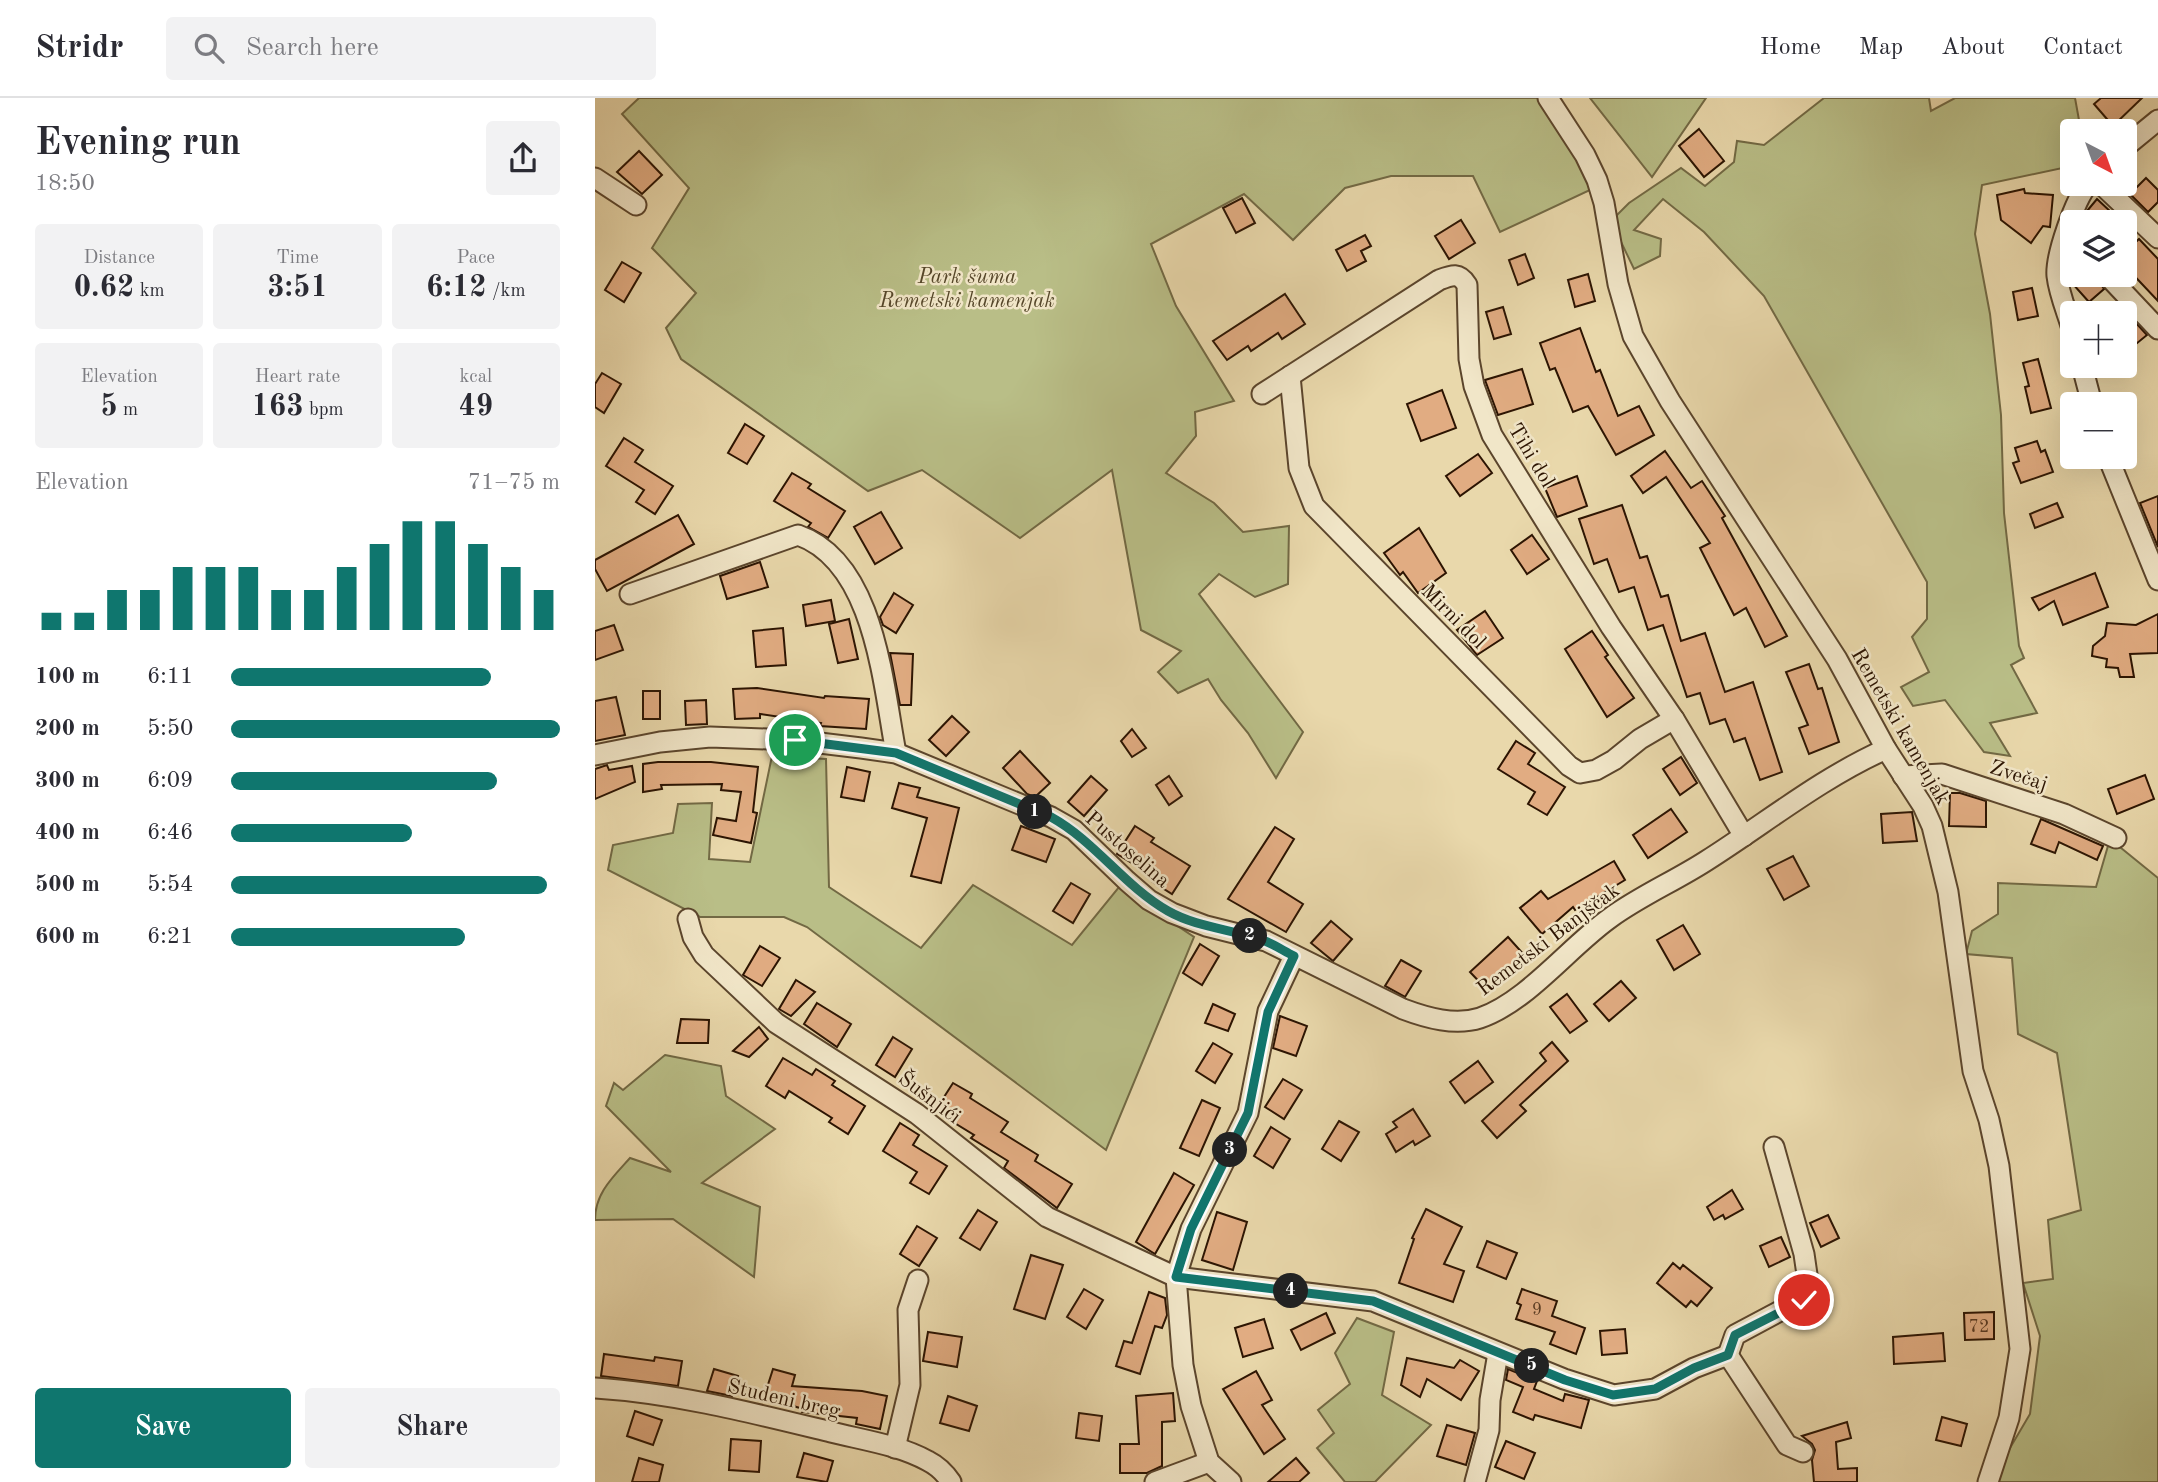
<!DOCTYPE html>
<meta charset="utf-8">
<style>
body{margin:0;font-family:"Old Standard TT",serif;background:#f2f2f3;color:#2b2b33;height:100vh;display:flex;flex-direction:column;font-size:26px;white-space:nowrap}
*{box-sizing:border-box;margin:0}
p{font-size:23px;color:#7c7c81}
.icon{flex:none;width:38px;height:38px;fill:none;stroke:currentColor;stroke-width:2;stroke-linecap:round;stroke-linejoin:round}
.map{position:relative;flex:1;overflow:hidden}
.details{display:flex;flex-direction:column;background:#fff;width:595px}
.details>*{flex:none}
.needle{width:46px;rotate:139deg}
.fabs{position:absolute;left:1465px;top:21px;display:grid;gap:14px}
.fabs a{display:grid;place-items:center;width:77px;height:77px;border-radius:7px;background:#fff;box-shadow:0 7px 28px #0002;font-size:35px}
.pin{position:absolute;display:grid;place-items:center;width:60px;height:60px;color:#fff;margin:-30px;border:4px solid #fff;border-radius:50%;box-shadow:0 2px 7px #0007}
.km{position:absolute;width:35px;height:35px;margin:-18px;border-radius:50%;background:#222;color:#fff;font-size:19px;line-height:35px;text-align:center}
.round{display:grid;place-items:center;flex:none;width:74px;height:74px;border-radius:7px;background:#f2f2f3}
.summary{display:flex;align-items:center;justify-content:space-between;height:119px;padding:0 35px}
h1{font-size:38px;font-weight:800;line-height:52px}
.figures{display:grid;grid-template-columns:repeat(3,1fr);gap:10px;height:119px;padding:7px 35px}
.figures div{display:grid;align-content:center;border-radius:7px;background:#f2f2f3;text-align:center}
.figures b{font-size:30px;font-weight:800}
.figures small{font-size:19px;font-weight:400}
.figures p{font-size:19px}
.chart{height:196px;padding:14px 35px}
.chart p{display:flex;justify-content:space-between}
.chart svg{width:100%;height:126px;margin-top:7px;stroke:#0f766e;stroke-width:6}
.primary-button{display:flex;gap:14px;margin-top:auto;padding:14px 35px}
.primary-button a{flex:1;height:80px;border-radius:7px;background:#0f766e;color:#fff;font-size:28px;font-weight:800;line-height:80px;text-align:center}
.primary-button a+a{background:#f2f2f3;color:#2b2b33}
ul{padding:0 35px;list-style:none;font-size:23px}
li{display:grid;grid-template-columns:112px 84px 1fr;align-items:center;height:52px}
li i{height:18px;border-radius:9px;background:#0f766e}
header{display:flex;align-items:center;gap:42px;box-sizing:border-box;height:98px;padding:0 35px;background:#fff;border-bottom:2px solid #e1e1e2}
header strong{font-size:33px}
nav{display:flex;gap:38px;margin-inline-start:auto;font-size:24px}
.search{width:490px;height:63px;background:#f2f2f3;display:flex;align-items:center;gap:18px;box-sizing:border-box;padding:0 24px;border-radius:7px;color:#7c7c81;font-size:26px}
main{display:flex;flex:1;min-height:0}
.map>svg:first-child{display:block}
.green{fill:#b9be87;stroke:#726944;stroke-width:2}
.building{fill:#e1ac82;stroke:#2c1402;stroke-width:2}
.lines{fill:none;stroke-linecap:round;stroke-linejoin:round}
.minor-casing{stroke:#5b452c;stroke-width:23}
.minor{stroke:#f1e6c8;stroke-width:19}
.route-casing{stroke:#fff;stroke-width:14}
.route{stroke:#0f766e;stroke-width:9}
.labels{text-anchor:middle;stroke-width:5;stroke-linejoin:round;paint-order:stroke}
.number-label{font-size:18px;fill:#593a22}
.park-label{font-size:21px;font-style:italic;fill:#56472a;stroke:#f1e6c8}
.street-label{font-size:21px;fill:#2c1402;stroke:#f1e6c8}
</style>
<header>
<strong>Stridr</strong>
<div class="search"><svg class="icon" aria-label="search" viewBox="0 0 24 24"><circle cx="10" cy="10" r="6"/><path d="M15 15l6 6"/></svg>Search here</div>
<nav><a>Home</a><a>Map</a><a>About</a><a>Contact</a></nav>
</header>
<main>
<section class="details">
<div class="summary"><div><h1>Evening run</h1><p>18:50</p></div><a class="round"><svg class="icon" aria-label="share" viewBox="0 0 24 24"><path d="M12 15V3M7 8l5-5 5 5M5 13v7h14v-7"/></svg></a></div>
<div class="figures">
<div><p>Distance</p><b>0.62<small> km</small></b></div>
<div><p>Time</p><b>3:51</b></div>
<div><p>Pace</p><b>6:12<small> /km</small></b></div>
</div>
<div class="figures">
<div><p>Elevation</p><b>5<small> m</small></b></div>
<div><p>Heart rate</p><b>163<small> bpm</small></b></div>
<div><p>kcal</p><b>49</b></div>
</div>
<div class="chart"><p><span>Elevation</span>71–75 m</p>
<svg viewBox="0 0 160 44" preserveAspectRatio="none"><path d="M5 44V38M15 44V38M25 44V30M35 44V30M45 44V22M55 44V22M65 44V22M75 44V30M85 44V30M95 44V22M105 44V14M115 44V6M125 44V6M135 44V14M145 44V22M155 44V30"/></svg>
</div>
<ul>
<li><b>100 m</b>6:11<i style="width:79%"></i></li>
<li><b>200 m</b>5:50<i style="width:100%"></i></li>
<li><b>300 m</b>6:09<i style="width:81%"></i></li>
<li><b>400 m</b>6:46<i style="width:55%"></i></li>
<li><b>500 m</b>5:54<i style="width:96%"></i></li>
<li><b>600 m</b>6:21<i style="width:71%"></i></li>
</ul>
<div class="primary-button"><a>Save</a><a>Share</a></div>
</section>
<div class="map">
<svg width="1563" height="1384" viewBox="0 0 1563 1384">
<rect width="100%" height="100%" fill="#e9d8ab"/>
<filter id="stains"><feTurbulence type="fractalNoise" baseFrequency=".00286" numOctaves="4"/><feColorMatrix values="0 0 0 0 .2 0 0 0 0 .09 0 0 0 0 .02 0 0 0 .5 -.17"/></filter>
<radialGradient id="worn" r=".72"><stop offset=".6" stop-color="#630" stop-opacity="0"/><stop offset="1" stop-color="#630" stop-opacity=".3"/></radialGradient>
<g class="green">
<polygon points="44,0 952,0 982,59 995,92 905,134 878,78 796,78 750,90 698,142 649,96 556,146 581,208 639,303 600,314 601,338 571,375 619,405 648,434 694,428 693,486 660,499 624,476 604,496 708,634 681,680 653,635 626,602 613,581 583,595 563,574 586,553 546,532 517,372 425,440 327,372 273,393 86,261 71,230 101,195 57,150 94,90 27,16"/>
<polygon points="995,0 1111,0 1057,79"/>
<polygon points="1229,0 1334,0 1336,13 1360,0 1480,0 1486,33 1477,33 1477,68 1387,87 1380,136 1395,216 1406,317 1409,415 1424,548 1429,560 1416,567 1442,615 1395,625 1415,658 1389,654 1350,602 1318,608 1306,589 1334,574 1317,539 1332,521 1332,484 1169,198 1109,134 1068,101 1039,132 1066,141 1065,158 1039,171 1016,123 1034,105 1086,70 1110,88 1139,64 1142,43 1169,47"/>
<polygon points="177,658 231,661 234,789 326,850 378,787 477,847 524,789 599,839 511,1052 212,829 189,819 105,819 13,772 18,747 78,735 83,706 117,705 114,761 155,764"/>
<polygon points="1515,741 1563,780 1563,1384 1395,1384 1435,1316 1445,1238 1428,1185 1458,1181 1453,1122 1486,1112 1462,955 1423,936 1417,860 1371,856 1377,833 1403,816 1403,785 1501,789"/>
<path d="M 70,957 L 126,968 L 131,998 L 180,1031 L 107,1085 L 165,1109 L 159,1179 L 78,1121 L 0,1122 C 0,1095 18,1079 35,1060 L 76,1074 L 11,1008 L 19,985 L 28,992 Z"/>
<polygon points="762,1220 799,1234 787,1297 836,1327 780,1384 750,1384 722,1350 739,1335 723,1312 755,1286 740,1255"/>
</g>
<g class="building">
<polygon points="1506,0 1547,0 1518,28 1499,6"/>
<polygon points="1104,31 1129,63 1109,79 1084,48"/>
<polygon points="44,53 67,77 47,96 22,74"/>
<polygon points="1551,80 1563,92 1563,104 1553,114 1535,96"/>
<polygon points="1429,91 1430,95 1458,97 1455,129 1448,128 1436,145 1406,122 1402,97"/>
<polygon points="647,100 660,125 641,135 628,110"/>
<polygon points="1502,101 1517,115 1508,124 1504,124 1492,113"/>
<polygon points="866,122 880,145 854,161 840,138"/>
<polygon points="770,137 776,148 766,153 771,163 752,173 741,152"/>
<polygon points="1544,141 1563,161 1563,203 1530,168 1530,154"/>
<polygon points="930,156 939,180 923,187 914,162"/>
<polygon points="27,164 46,175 29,204 10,192"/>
<polygon points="993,176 1000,203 980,209 973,182"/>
<polygon points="1485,177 1500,177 1509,191 1494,204 1476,184"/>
<polygon points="1437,190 1443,218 1423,222 1418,194"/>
<polygon points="690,196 710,226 687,241 683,235 656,253 653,248 632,262 618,243"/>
<polygon points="908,209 916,236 899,241 891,214"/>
<polygon points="1530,213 1552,237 1530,255"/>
<polygon points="985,230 1001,274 1005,272 1023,318 1044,308 1059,337 1021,357 993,308 978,314 960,270 955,272 945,245"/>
<polygon points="1443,261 1456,310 1436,315 1430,289 1434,288 1428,265"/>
<polygon points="927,271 938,306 903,317 890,282"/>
<polygon points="7,275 26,286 9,315 0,309 0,286"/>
<polygon points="847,292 861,330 826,343 812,306"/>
<polygon points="150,326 169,338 152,366 133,355"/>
<polygon points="29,340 48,352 40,364 78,388 60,416 41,404 49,392 11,368"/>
<polygon points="1442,343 1446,354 1450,352 1458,374 1426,385 1418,365 1424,363 1420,350"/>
<polygon points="1070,353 1096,390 1107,383 1130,418 1127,420 1192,538 1170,549 1151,510 1139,517 1105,450 1115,445 1071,379 1048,395 1036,378"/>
<polygon points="883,356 897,375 865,398 851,378"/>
<polygon points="197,375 216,386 213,390 250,413 233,440 213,429 216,425 179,403"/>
<polygon points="982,378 992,408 962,419 950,390"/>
<polygon points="1563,398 1563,449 1545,405"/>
<polygon points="1462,405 1468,419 1440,430 1435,416"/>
<polygon points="1027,407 1045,460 1052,458 1066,499 1073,497 1086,543 1110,535 1130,594 1158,584 1187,674 1165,682 1150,640 1139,644 1130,621 1115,626 1105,595 1092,599 1068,527 1053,532 1039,489 1024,494 1012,461 999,466 984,421"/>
<polygon points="286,414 307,450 280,466 259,429"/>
<polygon points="83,417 99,446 12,493 0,471 0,462"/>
<polygon points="824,430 851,475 823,495 808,474 805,477 789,455"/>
<polygon points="937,437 954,461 932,476 916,452"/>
<polygon points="165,464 173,489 132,501 125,478"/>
<polygon points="1500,475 1513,509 1468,527 1459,503 1444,512 1437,500"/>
<polygon points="299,495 318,507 301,535 288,527 285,519"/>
<polygon points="236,502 240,523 211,528 208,507"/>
<polygon points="890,513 908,540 882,557 862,532"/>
<polygon points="1563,516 1563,555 1535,556 1539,579 1525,579 1523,570 1511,569 1512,561 1497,558 1498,548 1510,538 1512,525 1541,527"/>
<polygon points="254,521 263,561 243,565 234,526"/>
<polygon points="19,527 28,552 0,562 0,533"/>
<polygon points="188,530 191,567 161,569 158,533"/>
<polygon points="997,533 1013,557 1010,559 1039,600 1012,619 970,551"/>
<polygon points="295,555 318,556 316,607 305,607"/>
<polygon points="1214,566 1223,591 1227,590 1244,644 1214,656 1204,630 1213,627 1191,574"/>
<polygon points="162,590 229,600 230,598 274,601 271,631 225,628 226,625 165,616 165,620 140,621 138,591"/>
<rect x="48" y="593" width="17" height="28"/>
<polygon points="21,599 30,637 0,643 0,603"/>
<polygon points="111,602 112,626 91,627 90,603"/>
<polygon points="357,618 374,634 351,658 334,642"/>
<polygon points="537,631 551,650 537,659 526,643"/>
<polygon points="921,643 940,655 933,666 970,689 952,717 933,706 940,694 903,671"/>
<polygon points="425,653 455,685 440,699 432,696 408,670"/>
<polygon points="1086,659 1102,685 1085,697 1068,671"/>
<polygon points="63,664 116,664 163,669 158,714 162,715 156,745 118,737 122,720 141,723 146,694 126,692 127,686 66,687 67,691 48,694 48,666"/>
<polygon points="12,667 14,672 37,668 40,684 0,701 0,671"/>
<polygon points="252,669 275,674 269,703 246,699"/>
<polygon points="1550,677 1559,701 1522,716 1513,691"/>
<polygon points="496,678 512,692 489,718 473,704"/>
<polygon points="574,678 587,698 574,707 561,687"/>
<polygon points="304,685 325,690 322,699 364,710 346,785 316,778 332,720 297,710"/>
<polygon points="1355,695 1365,695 1391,703 1391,729 1354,728"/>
<polygon points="1076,711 1092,734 1053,760 1038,737"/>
<polygon points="1317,714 1322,743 1288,745 1286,716"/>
<polygon points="1446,721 1508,748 1502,762 1464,744 1460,755 1436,746"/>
<polygon points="426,728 460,741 451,764 417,752"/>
<polygon points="540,728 559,740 556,744 595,768 577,796 558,784 561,780 522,756"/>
<polygon points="680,729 699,741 673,784 708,806 691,834 633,801"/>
<polygon points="1198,758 1214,788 1189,802 1172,771"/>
<polygon points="1019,763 1030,782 980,812 978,809 947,836 925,810 946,793 953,801"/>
<polygon points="476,785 495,796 478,825 458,813"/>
<polygon points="736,823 757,841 738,863 716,845"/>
<polygon points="1088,827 1105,856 1079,872 1062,842"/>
<polygon points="913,839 932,860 894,894 875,874"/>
<polygon points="605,846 624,858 607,887 588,875"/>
<polygon points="165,848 185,860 167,888 148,877"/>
<polygon points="806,862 826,873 810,899 790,888"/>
<polygon points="201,882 220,894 196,918 184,911"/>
<polygon points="1026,883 1041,900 1014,923 999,906"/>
<polygon points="972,896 992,923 975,935 955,909"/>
<polygon points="222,905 256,926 242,949 209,926"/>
<polygon points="618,906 640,916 633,933 610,925"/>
<polygon points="685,918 712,928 701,958 678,950"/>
<polygon points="86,921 114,922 113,945 82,945"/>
<polygon points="164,929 173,941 154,959 138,953"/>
<polygon points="298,939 317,951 300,979 281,967"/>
<polygon points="957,944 973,963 925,1007 931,1013 902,1040 887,1023 951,963 945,955"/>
<polygon points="618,945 637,956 620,985 601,973"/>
<polygon points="188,960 217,977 221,971 240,983 237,987 270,1008 253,1036 234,1024 237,1020 194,993 190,1000 171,988"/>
<polygon points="883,963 898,984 870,1005 855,984"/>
<polygon points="688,981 707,992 689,1021 670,1009"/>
<polygon points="358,985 377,996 375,1000 413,1024 406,1034 443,1057 440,1063 477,1086 462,1110 409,1070 413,1063 376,1040 379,1037 340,1013"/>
<polygon points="607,1002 625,1010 604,1058 585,1050"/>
<polygon points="818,1011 835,1038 820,1047 818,1043 801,1054 791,1036 802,1029 798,1024"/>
<polygon points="744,1023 764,1034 746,1063 727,1051"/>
<polygon points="305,1025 324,1037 318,1047 352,1068 334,1096 315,1085 322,1074 288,1053"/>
<polygon points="676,1029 695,1041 678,1070 659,1058"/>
<polygon points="579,1075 599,1087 560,1156 541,1144"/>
<polygon points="1137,1092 1148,1111 1130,1121 1128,1117 1119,1122 1112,1109"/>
<polygon points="831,1111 867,1129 849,1166 869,1173 858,1204 804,1185 819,1141 817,1140"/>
<polygon points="383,1112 402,1124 385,1152 365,1140"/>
<polygon points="622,1114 652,1124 638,1172 607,1162"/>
<polygon points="1233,1117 1244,1140 1226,1149 1215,1125"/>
<polygon points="322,1128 342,1140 324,1168 305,1156"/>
<polygon points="1186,1139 1195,1159 1174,1169 1165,1148"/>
<polygon points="892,1143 922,1155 911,1181 882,1169"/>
<polygon points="436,1157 468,1167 450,1221 419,1211"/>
<polygon points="1078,1165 1085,1171 1088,1167 1117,1190 1102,1208 1096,1203 1091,1209 1062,1185"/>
<polygon points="489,1191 508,1202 491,1231 472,1219"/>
<polygon points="927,1191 962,1203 957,1218 990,1230 981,1256 955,1246 960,1234 921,1221 926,1207 922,1205"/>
<polygon points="554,1194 570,1200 572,1217 567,1230 560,1228 545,1276 521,1268 529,1243 537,1245"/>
<polygon points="1399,1214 1399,1241 1370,1242 1369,1215"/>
<polygon points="731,1215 740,1235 706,1252 696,1232"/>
<polygon points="669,1221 678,1250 648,1259 640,1230"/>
<polygon points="1030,1231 1032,1255 1007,1257 1005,1233"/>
<polygon points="333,1234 367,1239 362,1269 328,1263"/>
<polygon points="1348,1235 1350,1263 1299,1266 1298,1239"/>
<polygon points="9,1256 59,1263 60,1259 87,1263 83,1288 6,1278"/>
<polygon points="812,1260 859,1270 865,1262 884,1273 866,1302 832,1281 825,1299 806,1287"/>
<polygon points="119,1271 143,1278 137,1298 112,1293"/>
<polygon points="178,1271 200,1277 197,1288 267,1293 292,1298 285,1331 261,1326 262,1320 207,1314 208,1311 169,1299"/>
<polygon points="913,1271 942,1283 939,1291 968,1303 970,1296 994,1302 986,1330 940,1317 938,1322 918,1314 928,1289 911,1282"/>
<polygon points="661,1273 677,1302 667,1307 690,1341 669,1356 628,1291"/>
<polygon points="578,1295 580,1323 567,1324 567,1368 552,1375 525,1375 525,1346 544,1346 541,1298"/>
<polygon points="353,1298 382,1308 374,1333 345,1325"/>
<polygon points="40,1313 67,1322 58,1347 32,1338"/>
<polygon points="484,1315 507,1318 504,1343 481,1340"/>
<polygon points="1347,1319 1372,1326 1366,1348 1341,1342"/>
<polygon points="1252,1324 1256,1340 1241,1344 1243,1371 1262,1370 1262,1384 1219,1384 1217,1362 1220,1352 1217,1346 1207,1338"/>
<polygon points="852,1327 880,1335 871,1367 842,1358"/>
<polygon points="136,1341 166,1343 164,1374 134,1372"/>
<polygon points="911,1343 940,1355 929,1381 900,1369"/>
<polygon points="209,1355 238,1363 232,1384 202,1379"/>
<polygon points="44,1360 68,1367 64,1384 37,1384"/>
<polygon points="701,1360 714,1375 704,1384 673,1384"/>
</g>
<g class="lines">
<g class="minor-casing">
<g id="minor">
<polyline points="953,0 990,57 1002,82 1009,105 1023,186 1038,238 1075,303 1242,561 1291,651 1328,708 1337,728 1353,794 1378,973 1394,1022 1404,1068 1425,1251 1414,1320 1393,1384"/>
<polyline points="1530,49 1563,22"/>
<polyline points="0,80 41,107"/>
<polyline points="1506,86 1563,140"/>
<polyline points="1512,177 1563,231"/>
<path d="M 1477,231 C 1472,214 1464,196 1462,178 C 1460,158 1480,102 1493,86"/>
<polyline points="1487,268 1497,306"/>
<polyline points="695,278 704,370 719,408 974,668 985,675 1001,672 1019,662 1045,641 1079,621"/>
<path d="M 667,296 L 844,182 C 857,177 864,174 872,187 L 874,261 L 879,288 L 897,337 L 1016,529 L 1079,621 L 1149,738"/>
<polyline points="1513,359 1563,482"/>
<path d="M 35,496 L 203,437 C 280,464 288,587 301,655"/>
<path d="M 0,657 L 65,644 L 115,639 L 200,642 L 266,650 L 301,655 L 456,719 L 479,732 L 532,783 L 554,802 L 577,815 L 611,828 L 671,843 L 808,911 C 832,920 860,928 885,920 C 932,904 974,849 1015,820 C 1045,798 1080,783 1111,763 C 1171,725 1226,680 1291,651"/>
<polyline points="1308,678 1347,676 1469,716 1521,740"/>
<polyline points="93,821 98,839 109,857 181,925 322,1016 452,1119 581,1179 778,1203 969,1281 1019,1297 1060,1291 1099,1270 1133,1257 1192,1347 1208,1354"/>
<polyline points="1133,1257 1140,1237 1215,1197 1209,1156 1179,1049"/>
<path d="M 0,1290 C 80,1295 158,1315 236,1334 C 268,1342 304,1347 333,1363 C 343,1368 350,1375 356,1384"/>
<polyline points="300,1350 315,1287 313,1212 323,1182"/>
<polyline points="560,1384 614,1364"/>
<polyline points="636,1384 614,1364 596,1308 588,1267 581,1179 596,1131 653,1015 673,913 699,858"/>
<polyline points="880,1384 894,1332 895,1302 903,1255"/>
</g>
</g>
<use href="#minor" class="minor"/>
</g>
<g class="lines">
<g class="route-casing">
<path id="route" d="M 200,642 L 301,655 L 456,719 C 501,744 528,787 573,813 C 603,830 638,831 670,843 C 680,847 689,853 699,858 L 673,914 L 653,1015 L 596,1131 L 581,1179 L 778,1203 L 970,1282 L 1018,1297 L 1060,1291 L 1099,1270 L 1133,1257 L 1140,1237 L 1209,1202"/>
</g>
<use href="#route" class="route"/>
</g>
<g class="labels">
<g class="number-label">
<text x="942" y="1217">9</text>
<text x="1384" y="1234">72</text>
</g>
<g class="park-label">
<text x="372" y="185">Park šuma<tspan x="372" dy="24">Remetski kamenjak</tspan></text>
</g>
<g class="street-label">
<text transform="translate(937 357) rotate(59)" y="7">Tihi dol</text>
<text transform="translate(859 518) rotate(45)" y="7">Mirni dol</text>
<text transform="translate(1306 628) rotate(60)" y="7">Remetski kamenjak</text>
<text transform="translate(1424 677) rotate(18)" y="7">Zvečaj</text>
<text transform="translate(533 751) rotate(41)" y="7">Pustoselina</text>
<text transform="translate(953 841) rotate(-37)" y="7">Remetski Banjščak</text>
<text transform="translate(335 999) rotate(37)" y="7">Šušnjići</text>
<text transform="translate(189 1300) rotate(13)" y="7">Studeni breg</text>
</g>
</g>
<rect width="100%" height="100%" filter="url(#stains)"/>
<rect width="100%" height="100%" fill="url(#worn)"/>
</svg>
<div class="fabs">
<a><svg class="needle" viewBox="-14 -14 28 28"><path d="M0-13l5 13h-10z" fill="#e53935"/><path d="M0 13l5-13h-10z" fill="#7c7c81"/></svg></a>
<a><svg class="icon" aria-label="layers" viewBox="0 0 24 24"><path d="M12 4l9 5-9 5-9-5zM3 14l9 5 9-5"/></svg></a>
<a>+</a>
<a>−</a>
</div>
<div class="pin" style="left:200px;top:642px;background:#1e9e55"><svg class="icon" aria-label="arrive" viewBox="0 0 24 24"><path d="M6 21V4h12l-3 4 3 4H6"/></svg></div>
<div class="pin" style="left:1209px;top:1202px;background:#d93025"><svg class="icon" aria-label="check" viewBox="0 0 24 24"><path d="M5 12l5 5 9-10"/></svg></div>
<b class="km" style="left:440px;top:714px">1</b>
<b class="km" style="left:655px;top:838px">2</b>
<b class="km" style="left:635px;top:1052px">3</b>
<b class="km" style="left:696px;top:1193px">4</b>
<b class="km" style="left:937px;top:1268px">5</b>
</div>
</main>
